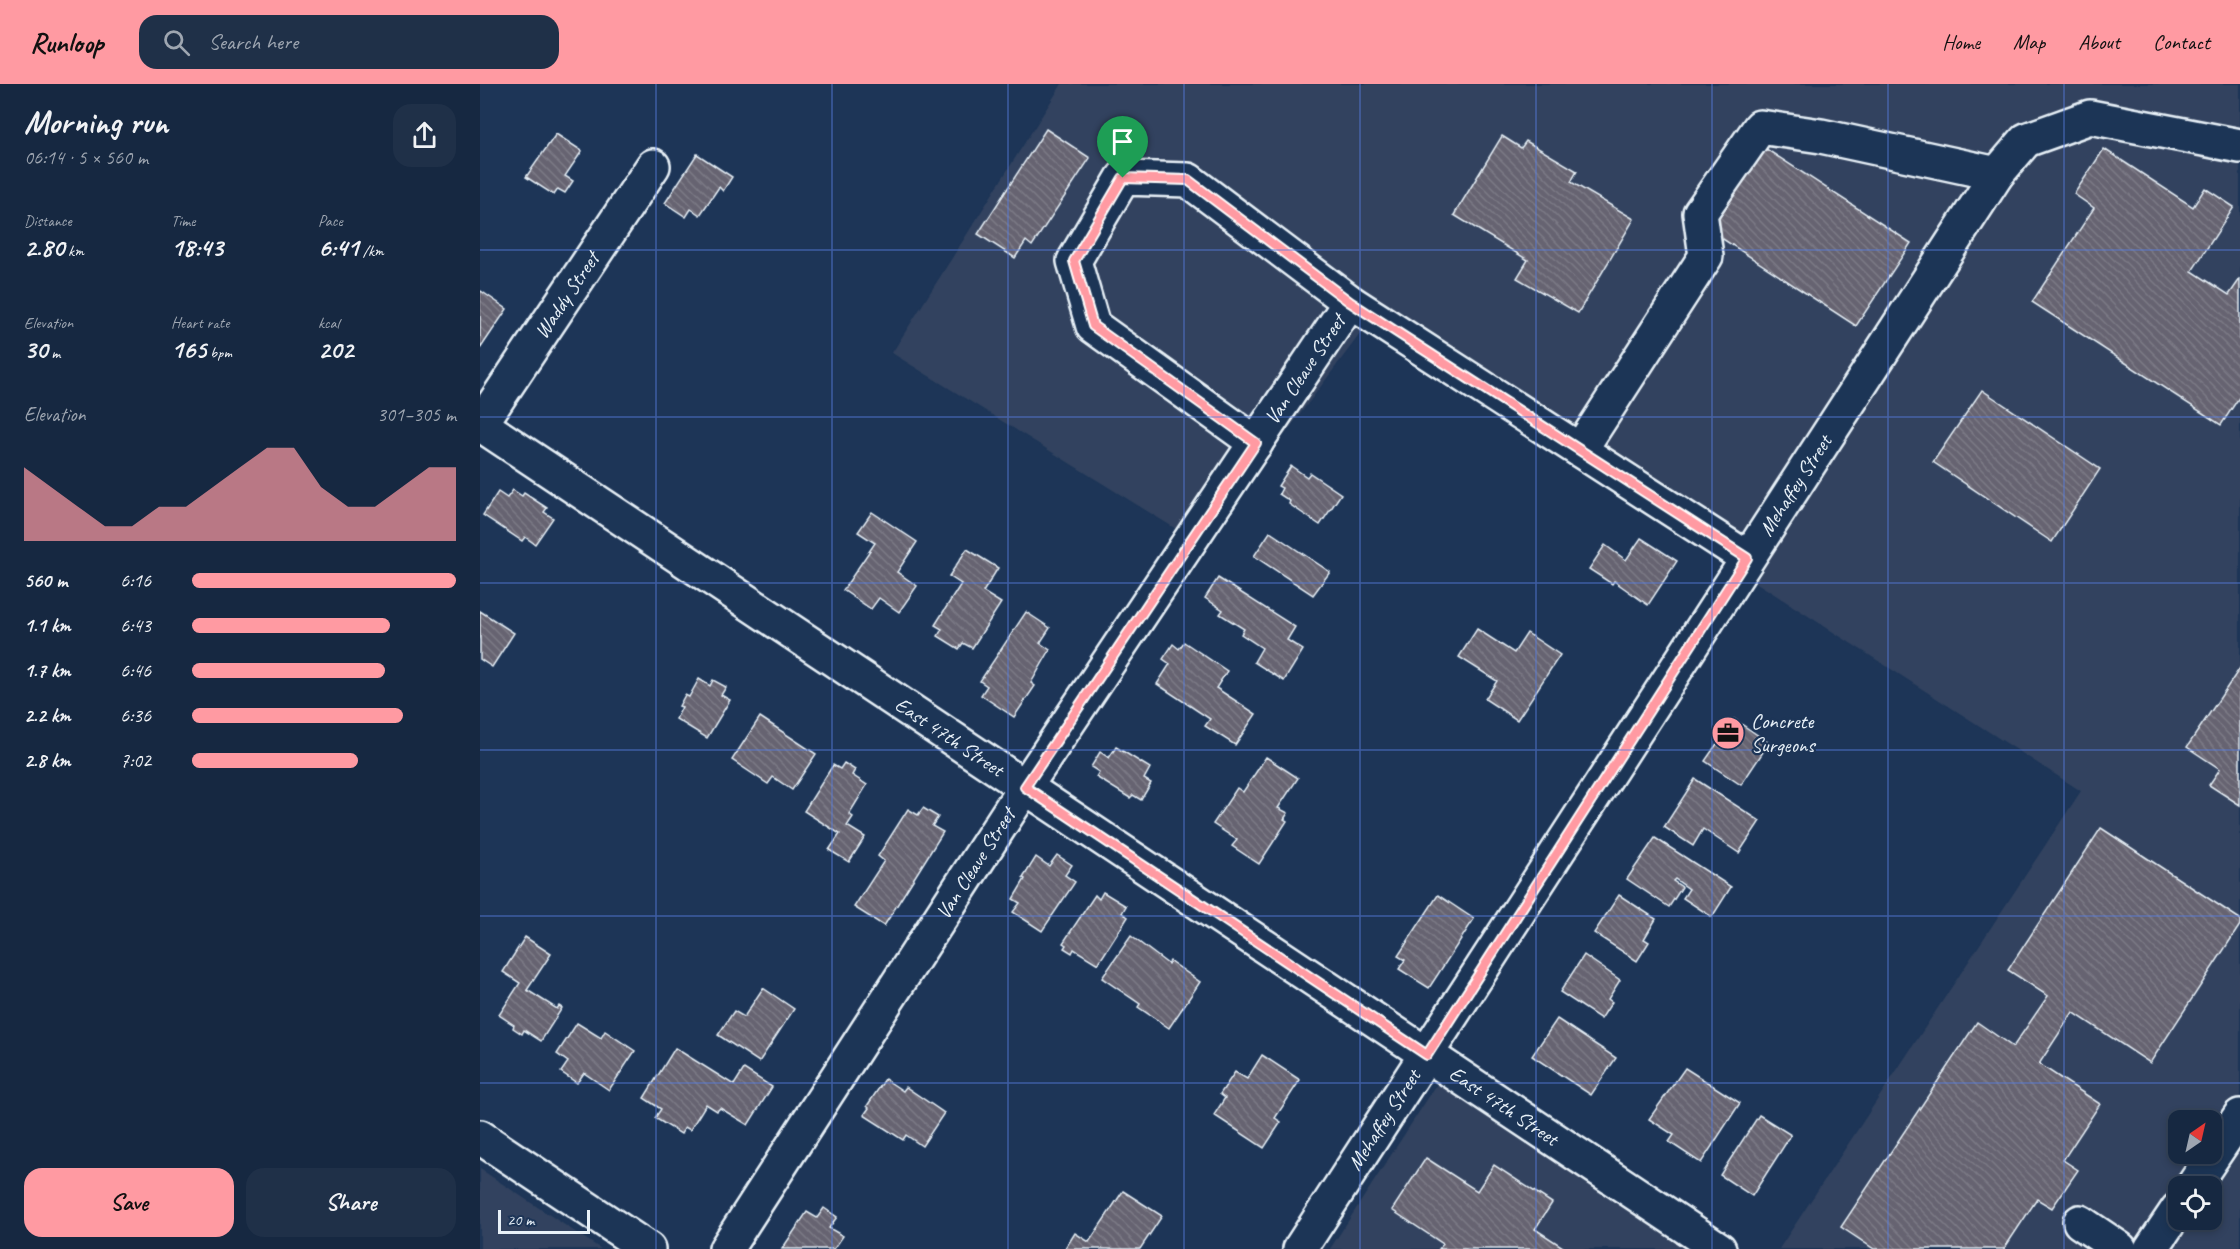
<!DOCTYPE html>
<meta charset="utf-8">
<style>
body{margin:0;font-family:Caveat,sans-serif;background:#1f3048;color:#f1f3f6;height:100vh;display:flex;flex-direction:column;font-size:22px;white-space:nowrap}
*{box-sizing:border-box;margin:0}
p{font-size:20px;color:#9ea6b1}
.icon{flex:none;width:33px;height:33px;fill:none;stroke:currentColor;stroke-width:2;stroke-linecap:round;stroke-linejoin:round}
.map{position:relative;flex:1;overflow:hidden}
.details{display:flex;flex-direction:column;background:#162841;width:480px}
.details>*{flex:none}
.needle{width:39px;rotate:34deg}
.fabs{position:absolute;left:1688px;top:1026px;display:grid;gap:12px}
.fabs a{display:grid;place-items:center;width:54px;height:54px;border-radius:12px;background:#162841;box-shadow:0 3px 9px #0003,0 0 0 2px #35445a;font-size:30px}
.scale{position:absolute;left:18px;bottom:15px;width:92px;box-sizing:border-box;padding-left:6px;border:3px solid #e8f1f8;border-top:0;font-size:16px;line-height:21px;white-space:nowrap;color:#e8f1f8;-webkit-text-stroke:4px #1d3557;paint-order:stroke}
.pin{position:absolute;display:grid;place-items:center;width:51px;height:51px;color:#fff;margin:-62px -26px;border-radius:50% 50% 50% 0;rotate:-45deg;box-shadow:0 0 6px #0007}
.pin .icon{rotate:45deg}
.round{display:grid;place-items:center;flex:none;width:63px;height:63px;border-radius:18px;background:#1f3048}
.headline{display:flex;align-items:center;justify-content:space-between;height:102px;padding:0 24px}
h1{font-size:33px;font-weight:600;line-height:45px}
.stats{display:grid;grid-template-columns:repeat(3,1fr);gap:9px;height:102px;padding:6px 24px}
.stats div{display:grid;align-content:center}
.stats b{font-size:26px;font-weight:600}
.stats small{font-size:16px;font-weight:400}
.stats p{font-size:16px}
.chart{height:168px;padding:12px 24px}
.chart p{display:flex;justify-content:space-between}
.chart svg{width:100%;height:108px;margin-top:6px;fill:#ff9aa2;opacity:.7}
.action{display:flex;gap:12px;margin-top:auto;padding:12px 24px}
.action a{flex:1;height:69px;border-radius:18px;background:#ff9aa2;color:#111;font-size:24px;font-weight:600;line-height:69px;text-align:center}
.action a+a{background:#1f3048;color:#f1f3f6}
ul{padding:0 24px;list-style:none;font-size:20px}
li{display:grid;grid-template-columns:96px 72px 1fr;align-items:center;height:45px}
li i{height:15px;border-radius:8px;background:#ff9aa2}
header{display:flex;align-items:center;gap:36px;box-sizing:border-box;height:84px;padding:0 30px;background:#ff9aa2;color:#111}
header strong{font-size:28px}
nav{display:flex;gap:33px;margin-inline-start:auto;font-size:21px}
.search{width:420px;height:54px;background:#1f3048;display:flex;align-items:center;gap:15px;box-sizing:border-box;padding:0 21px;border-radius:18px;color:#9ea6b1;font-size:22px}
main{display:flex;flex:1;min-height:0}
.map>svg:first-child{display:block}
.built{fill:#33435f;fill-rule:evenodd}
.building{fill:url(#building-back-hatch);stroke:#e8f1f8;stroke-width:1.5}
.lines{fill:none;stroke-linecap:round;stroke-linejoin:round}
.minor-casing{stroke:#e8f1f8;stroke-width:38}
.minor{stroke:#1d3557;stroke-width:33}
.route-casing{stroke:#fff;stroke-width:12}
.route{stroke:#ff9aa2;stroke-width:8}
.grid{fill:none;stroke:#5a7fe2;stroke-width:1.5;stroke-opacity:0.55}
.labels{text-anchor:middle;stroke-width:4.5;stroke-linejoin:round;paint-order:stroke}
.street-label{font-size:21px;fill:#e8f1f8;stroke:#1d3557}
.poi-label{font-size:21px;fill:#e8f1f8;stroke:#1d3557;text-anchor:start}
</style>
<header>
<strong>Runloop</strong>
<div class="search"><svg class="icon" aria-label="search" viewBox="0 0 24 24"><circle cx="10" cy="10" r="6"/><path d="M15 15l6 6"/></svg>Search here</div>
<nav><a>Home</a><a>Map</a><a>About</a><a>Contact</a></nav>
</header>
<main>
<section class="details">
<div class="headline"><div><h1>Morning run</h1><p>06:14 · 5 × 560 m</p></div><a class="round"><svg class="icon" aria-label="share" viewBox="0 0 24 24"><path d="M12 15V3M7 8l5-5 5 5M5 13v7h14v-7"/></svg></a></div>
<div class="stats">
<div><p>Distance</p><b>2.80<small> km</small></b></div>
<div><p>Time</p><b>18:43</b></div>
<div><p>Pace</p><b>6:41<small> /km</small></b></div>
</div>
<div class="stats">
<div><p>Elevation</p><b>30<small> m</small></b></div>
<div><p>Heart rate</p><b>165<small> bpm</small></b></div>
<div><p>kcal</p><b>202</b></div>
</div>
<div class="chart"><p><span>Elevation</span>301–305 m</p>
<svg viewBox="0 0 160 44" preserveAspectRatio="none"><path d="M0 44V14L10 22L20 30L30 38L40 38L50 30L60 30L70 22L80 14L90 6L100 6L110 22L120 30L130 30L140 22L150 14L160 14V44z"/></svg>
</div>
<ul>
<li><b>560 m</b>6:16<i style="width:100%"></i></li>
<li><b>1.1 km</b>6:43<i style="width:75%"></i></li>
<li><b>1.7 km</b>6:46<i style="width:73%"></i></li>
<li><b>2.2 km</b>6:36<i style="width:80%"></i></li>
<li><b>2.8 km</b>7:02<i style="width:63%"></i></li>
</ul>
<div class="action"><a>Save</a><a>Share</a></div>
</section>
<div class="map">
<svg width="1760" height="1165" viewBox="0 0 1760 1165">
<defs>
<pattern id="building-back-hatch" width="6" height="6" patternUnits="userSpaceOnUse" patternTransform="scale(1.5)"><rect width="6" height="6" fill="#666371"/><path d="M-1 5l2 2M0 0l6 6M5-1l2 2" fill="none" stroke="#7c7a86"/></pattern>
</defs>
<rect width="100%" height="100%" fill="#1d3557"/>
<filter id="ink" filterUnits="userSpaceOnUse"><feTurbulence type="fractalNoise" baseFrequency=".0167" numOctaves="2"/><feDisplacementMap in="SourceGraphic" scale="12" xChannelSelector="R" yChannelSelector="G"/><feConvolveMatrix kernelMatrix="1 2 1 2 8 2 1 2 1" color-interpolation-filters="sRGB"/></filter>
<g filter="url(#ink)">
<g class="built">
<path d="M 582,0 L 1760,0 L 1760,1165 L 1299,1165 L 1601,707 L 883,246 L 722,461 L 412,269 ZM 1698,1036 L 1731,1036 L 1731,1070 L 1698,1070 ZM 1698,1102 L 1731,1102 L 1731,1136 L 1698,1136 Z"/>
<polygon points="963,991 1227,1165 850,1165"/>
<polygon points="0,1085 121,1165 0,1165"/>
</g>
<g class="building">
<polygon points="566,45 610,74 552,162 546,157 535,174 498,150"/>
<polygon points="76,50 102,67 85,92 93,97 85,109 78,105 74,111 46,93"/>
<polygon points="1022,52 1041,64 1046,57 1097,87 1091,98 1154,135 1098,229 1037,194 1048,176 974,131"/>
<polygon points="1283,63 1431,159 1376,242 1229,146"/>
<polygon points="1624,65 1713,123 1725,104 1754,123 1712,187 1749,211 1760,195 1760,312 1741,341 1552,218 1614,124 1594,110"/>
<polygon points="217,70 252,93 243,107 239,103 220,131 211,125 206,133 185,119"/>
<polygon points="1,207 27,225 0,265 0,209"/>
<polygon points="1502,306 1620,385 1572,458 1453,378"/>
<polygon points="811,382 827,393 830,389 861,410 840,441 809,420 810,417 799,410 802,404 798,402"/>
<polygon points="33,406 42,412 44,409 67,424 64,428 73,434 55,460 45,453 42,457 3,431 18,408 27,414"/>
<polygon points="392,428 437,458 417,488 437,502 419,528 399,514 391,525 363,506 395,459 378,448"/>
<polygon points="790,448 850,488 833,511 774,472"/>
<polygon points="1161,454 1197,477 1168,521 1134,497 1132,500 1109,485 1125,461 1146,476"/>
<polygon points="487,465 518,484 503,508 521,519 492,564 483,559 479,565 458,552 462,545 455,541 481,500 469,492"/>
<polygon points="738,494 815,543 807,556 823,566 804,597 774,578 782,564 761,550 764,545 740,530 743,526 725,514"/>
<polygon points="0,527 34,549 12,583 0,575"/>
<polygon points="546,528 570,544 560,559 570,566 551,599 555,602 534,633 501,611 507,602 500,597"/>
<polygon points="997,545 1034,569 1047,549 1080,571 1037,636 1005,615 1017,597 979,573"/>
<polygon points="704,558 747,587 736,604 776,630 755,661 725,642 730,635 677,600 690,580 683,575 693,560 699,565"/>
<polygon points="1760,584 1760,721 1729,701 1740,685 1707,663"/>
<polygon points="219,595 230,602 233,596 246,603 241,611 250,616 227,654 196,635 202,623 199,622 205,611 209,613"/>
<polygon points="280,633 336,670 312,706 293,693 288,700 252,676"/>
<polygon points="1254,635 1289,659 1261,701 1225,677"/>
<polygon points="636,663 670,684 664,695 671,699 661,716 653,711 650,714 616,693 619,688 611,683 620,668 629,674"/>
<polygon points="786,673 818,694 798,724 808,729 804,735 807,737 779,780 752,762 757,756 733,740 757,704 763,708"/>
<polygon points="364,679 375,686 372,691 387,701 369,730 373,733 367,742 385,753 369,778 349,766 360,750 324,727 353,681 360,685"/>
<polygon points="1215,695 1280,737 1259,769 1223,745 1213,762 1184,743"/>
<polygon points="443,724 458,733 452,742 463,748 404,842 374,823 404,777 398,772 428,725 438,731"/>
<polygon points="1621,744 1760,835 1760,841 1670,979 1593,928 1559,980 1620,1020 1583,1076 1598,1086 1572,1124 1557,1115 1524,1165 1394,1165 1361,1143 1497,938 1533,963 1568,912 1528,886"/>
<polygon points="1175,754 1251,803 1232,833 1203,814 1209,805 1195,795 1193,797 1202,803 1189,823 1147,795"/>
<polygon points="577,771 592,781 585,791 595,798 562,847 533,828 540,819 533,815 545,795 543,794 556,773 569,782"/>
<polygon points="623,808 646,822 642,829 648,833 618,880 594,865 592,869 584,864 586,861 583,859 615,811 619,815"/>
<polygon points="958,811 994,835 949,904 919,885 925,876 918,872"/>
<polygon points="1139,811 1176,835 1164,855 1169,858 1157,877 1114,849"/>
<polygon points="651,852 688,880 690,877 720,898 689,944 658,923 660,920 622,894"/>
<polygon points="45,853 71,870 47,906 77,925 79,922 82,924 61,957 44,946 42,950 33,944 34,941 19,931 40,899 23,888"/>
<polygon points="1104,871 1140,896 1128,915 1132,918 1121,935 1080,908"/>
<polygon points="283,904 314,925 279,978 238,951 254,927 264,933"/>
<polygon points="1077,935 1136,974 1111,1011 1052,972"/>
<polygon points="97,939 121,954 125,947 155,967 129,1006 104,989 97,999 81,988 88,978 77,970"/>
<polygon points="195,964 254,1001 264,985 292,1003 268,1041 240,1024 237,1027 226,1020 210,1046 205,1043 201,1050 175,1034 181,1025 164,1014"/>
<polygon points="782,971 820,996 795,1034 801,1038 784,1064 734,1031 745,1014 740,1010 755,988 767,995"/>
<polygon points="1205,984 1260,1019 1221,1079 1189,1058 1194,1051 1169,1035"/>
<polygon points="405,995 423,1007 426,1003 464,1029 442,1062 426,1051 423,1056 384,1031 389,1024 387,1022"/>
<polygon points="1279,1031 1311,1051 1272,1112 1240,1091"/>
<polygon points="946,1074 997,1107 1014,1081 1072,1119 1055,1145 1086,1165 959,1165 963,1160 912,1126"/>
<polygon points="643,1107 682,1132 660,1165 585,1165 595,1149 609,1158"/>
<polygon points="344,1124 357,1133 349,1144 363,1152 354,1165 302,1165 327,1128 337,1134"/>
</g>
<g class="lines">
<g class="minor-casing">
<g id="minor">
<path id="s1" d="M 0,340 L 1239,1165"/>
<path id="s2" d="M 0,341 L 173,82"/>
<polyline points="776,359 613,242 594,177 643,94 708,96 870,218 1267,474"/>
<polyline points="1100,366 1226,172 1220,129 1280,43 1341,52 1517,90"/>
<polyline points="0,1053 168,1165"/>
<polyline points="1713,1102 1760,1032"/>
<polyline points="1600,1138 1640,1165"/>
<path id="s3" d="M 246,1165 L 545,703 L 870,218"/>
<path id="s4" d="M 820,1165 L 1517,90 L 1546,56 L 1610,33 L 1760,62"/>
<polyline points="1671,1165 1698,1125"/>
</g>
</g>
<use href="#minor" class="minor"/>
</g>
</g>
<g class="lines" filter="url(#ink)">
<g class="route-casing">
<polygon id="route" points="643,94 708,96 870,218 1267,474 947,971 545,703 776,359 613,242 594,177"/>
</g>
<use href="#route" class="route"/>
</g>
<path class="grid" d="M 176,0 L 176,1165M 352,0 L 352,1165M 528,0 L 528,1165M 704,0 L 704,1165M 880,0 L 880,1165M 1056,0 L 1056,1165M 1232,0 L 1232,1165M 1408,0 L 1408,1165M 1584,0 L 1584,1165M 0,166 L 1760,166M 0,333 L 1760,333M 0,499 L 1760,499M 0,666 L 1760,666M 0,832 L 1760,832M 0,999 L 1760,999"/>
<defs>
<g id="office-disc" transform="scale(1.725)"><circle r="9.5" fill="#ff9aa2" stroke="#1d3557"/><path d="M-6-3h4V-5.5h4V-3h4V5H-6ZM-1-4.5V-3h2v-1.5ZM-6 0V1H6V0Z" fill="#111"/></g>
</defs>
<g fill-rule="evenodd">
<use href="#office-disc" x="1248" y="649"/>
</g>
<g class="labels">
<g class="street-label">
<text dy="7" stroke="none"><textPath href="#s2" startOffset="156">Waddy Street</textPath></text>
<text dy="7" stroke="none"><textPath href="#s3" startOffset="1053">Van Cleave Street</textPath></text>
<text dy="7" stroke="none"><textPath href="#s4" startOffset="910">Mehaffey Street</textPath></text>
<text dy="7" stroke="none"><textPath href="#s1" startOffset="564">East 47th Street</textPath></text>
<text dy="7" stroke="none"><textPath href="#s3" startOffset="459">Van Cleave Street</textPath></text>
<text dy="7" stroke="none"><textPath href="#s1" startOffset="1230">East 47th Street</textPath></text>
<text dy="7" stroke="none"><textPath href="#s4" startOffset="154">Mehaffey Street</textPath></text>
</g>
<g class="poi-label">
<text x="1271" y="644">Concrete<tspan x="1271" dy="24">Surgeons</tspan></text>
</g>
</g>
</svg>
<div class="fabs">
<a><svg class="needle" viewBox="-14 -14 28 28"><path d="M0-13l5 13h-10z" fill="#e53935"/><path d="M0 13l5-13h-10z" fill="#9ea6b1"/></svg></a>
<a><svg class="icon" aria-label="locate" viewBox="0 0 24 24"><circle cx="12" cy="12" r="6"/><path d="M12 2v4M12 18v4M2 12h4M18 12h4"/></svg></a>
</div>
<div class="scale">20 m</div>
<div class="pin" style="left:643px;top:94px;background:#1e9e55"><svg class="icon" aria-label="arrive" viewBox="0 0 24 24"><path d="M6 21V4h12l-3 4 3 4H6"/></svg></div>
</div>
</main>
